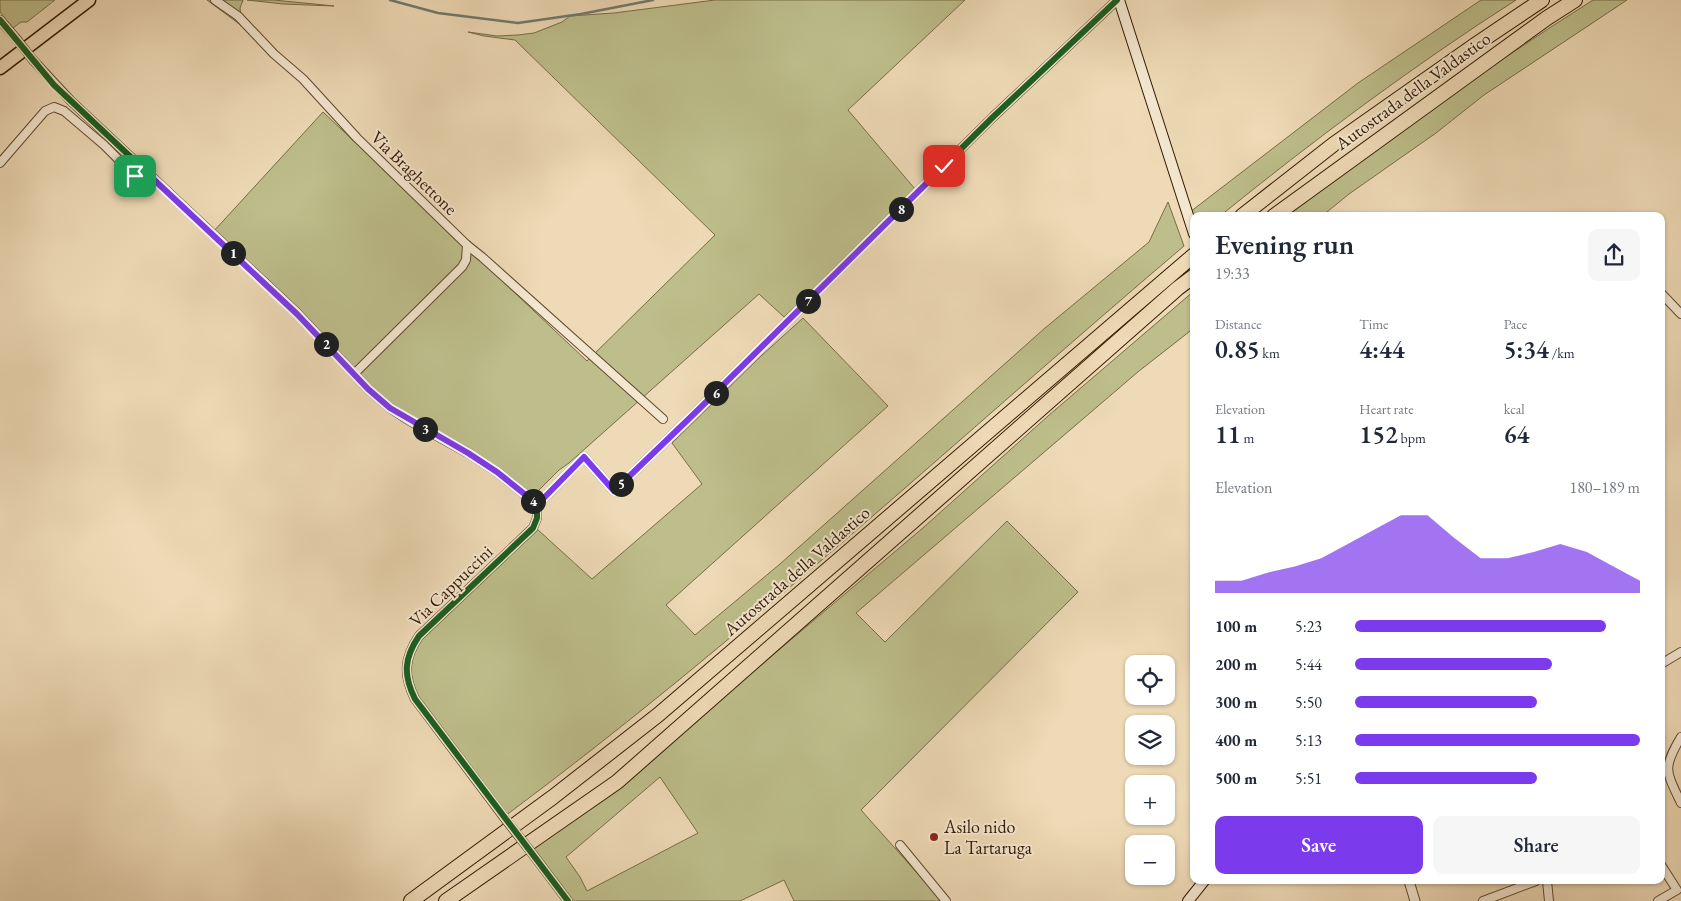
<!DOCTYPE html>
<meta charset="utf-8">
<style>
body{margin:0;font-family:"EB Garamond",serif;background:#f6f6f7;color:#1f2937;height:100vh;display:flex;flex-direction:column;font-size:19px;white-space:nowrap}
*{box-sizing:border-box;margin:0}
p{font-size:16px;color:#747a83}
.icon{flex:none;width:28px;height:28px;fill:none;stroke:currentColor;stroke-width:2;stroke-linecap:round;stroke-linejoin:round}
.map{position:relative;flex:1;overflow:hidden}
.drawer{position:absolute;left:1190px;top:212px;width:475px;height:672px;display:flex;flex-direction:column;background:#fff;border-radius:10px;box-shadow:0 1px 4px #0004}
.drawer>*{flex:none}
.tools{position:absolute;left:1125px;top:655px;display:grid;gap:10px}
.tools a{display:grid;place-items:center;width:50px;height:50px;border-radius:10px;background:#fff;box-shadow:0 1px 4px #0004;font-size:25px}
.pin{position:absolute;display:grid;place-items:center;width:42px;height:42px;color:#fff;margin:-21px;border-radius:10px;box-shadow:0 2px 8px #0006}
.km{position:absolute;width:25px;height:25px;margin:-12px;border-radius:50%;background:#222;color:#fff;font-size:14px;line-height:25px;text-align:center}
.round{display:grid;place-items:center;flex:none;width:52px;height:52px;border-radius:10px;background:#f6f6f7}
.headline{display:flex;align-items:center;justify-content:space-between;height:85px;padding:0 25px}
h1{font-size:28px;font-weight:600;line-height:38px}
.metrics{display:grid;grid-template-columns:repeat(3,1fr);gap:8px;height:85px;padding:5px 25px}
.metrics div{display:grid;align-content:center}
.metrics b{font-size:25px;font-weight:600}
.metrics small{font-size:14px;font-weight:400}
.metrics p{font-size:14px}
.chart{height:140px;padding:10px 25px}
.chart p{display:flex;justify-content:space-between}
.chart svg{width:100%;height:90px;margin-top:5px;fill:#7c3aed;opacity:.7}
.action{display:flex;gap:10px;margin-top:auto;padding:10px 25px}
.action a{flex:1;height:58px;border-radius:10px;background:#7c3aed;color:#fff;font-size:20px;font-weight:600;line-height:58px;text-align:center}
.action a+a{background:#f6f6f7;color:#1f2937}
ul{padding:0 25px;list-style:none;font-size:16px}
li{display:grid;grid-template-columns:80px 60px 1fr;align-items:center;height:38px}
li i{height:12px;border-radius:6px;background:#7c3aed}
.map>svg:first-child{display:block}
.green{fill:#bdbe8b;stroke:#786c46;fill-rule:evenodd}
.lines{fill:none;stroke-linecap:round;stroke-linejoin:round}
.stream{stroke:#717a6d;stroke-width:2.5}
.minor-casing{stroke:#61492e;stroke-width:10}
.tertiary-casing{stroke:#61492e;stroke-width:11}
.secondary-casing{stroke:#321900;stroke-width:12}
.trunk-casing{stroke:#321900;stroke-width:15}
.motorway-casing{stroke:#321900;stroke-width:16}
.minor{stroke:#f4e7d0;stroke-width:8}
.tertiary{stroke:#f4e7d0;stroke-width:9}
.secondary{stroke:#f4e7d0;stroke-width:10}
.trunk{stroke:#eedab6;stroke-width:12}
.motorway{stroke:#eedab6;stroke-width:14}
.minor-bridge-casing{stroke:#61492e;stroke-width:10;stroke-linecap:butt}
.minor-bridge{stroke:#f4e7d0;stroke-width:8}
.cycleway-casing{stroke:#f4e7d0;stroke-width:9}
.cycleway{stroke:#1b5e20;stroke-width:6}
.route-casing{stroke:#fff;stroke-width:10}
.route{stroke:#7c3aed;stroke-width:6}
.poi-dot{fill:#8f2418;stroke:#f4e7d0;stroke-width:2}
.labels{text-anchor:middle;stroke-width:4;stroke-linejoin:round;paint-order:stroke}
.street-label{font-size:18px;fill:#321900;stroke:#f4e7d0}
.poi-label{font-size:18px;fill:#321900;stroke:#f4e7d0;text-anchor:start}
</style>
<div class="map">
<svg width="1681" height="901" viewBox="0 0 1681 901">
<rect width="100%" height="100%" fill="#eedab6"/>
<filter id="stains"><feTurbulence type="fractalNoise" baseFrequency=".004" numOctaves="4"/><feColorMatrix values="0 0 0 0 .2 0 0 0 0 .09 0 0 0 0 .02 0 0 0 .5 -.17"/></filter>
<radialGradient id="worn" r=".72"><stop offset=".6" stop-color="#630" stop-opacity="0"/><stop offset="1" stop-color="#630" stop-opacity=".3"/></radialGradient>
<g class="green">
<polygon points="0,0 55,0 27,22 21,22 13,28 0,12"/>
<polygon points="207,0 243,0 240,8 242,26"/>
<polygon points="247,0 274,0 334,6 283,4"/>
<polygon points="715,0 965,0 848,110 915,189 869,239 784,317 759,294 569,463 559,470 534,495 467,448 425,426 395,407 374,390 213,232 323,112 587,361 715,235 515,40 484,36 468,32 497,36 518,35 534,33 562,22 570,16 614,13"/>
<path d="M 1481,0 L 1516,0 C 1413,66 1315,139 1220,216 L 1194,216 L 1194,222 L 1190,212 L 1358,83 Z"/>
<path d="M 1593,0 L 1627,0 L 1484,95 L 1436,133 L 1349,194 L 1322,216 L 1287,216 C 1386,140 1487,67 1593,0 Z"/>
<path d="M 1168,202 L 1184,246 C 959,437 742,640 505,816 L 423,707 C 409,681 403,665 421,640 L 537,529 L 592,579 L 702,484 L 672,443 L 761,356 L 803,318 L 888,406 L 666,605 L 695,635 L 780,564 L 1045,328 L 1149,242 Z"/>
<path d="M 1194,291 L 1194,328 L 1139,371 L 856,613 L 885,642 L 1007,521 L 1078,592 L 861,810 L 942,901 L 794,901 L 784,880 L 740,901 L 571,901 L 530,849 L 681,732 L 735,687 L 924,527 L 1048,416 ZM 660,777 L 698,833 L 587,891 L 580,877 L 566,857 Z"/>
</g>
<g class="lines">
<polyline class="stream" points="390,0 438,13 518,23 581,14 653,0"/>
<g class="minor-casing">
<g id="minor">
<polyline points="215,0 238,16 274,54 303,79 357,138 467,245 466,260 462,267 354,374"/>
<polyline points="0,20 15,37"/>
<path d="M 33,60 L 71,101 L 297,313 L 368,389 L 390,408 L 410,421 L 468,453 L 497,472 L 532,500 L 537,511 L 537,518 L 533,528 L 419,636 C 404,658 403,675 415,699 L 506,820"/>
<polyline points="0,163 45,111 54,107 64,111 104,145 135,176 141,179 149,175"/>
<polyline points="467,245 482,257 663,419"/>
<polyline points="1661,293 1681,314"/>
<polyline points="536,506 584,457 614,491 698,410 993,117 1117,0"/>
<polyline points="1661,664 1681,652"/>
<path d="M 1681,737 C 1662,769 1666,771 1681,803"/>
<polyline points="900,845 946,901"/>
<polyline points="531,852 568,901"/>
<polyline points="1547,881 1549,901"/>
<polyline points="1483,901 1536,881"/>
<polyline points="1658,901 1677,890 1661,865"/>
</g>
</g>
<g class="tertiary-casing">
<polyline id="tertiary" points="1409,881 1415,901"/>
</g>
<g class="secondary-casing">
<g id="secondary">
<polyline points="1119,0 1194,234"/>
<polyline points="1188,901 1204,881"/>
</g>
</g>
<g class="trunk-casing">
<polyline id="trunk" points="0,68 89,0"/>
</g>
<g class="motorway-casing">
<g id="motorway">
<polyline points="1242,216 1334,144 1475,45 1542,0"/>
<polyline points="1274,216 1547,18 1575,0"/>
<polyline points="411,901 553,797 658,715 1194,255"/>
<polyline points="446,901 617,782 1178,288 1194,276"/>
</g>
</g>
<use href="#minor" class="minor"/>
<use href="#tertiary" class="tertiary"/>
<use href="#secondary" class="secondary"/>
<use href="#trunk" class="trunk"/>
<use href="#motorway" class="motorway"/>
<g class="minor-bridge-casing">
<g id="minor-bridge">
<polyline points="15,37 33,60"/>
<polyline points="506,820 531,852"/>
</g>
</g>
<use href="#minor-bridge" class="minor-bridge"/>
<g class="cycleway-casing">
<g id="cycleway">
<path d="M 0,20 L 54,85 L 297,313 L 368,389 L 390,408 L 410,421 L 468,453 L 497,472 L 532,500 L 537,511 L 537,518 L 533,528 L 419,636 C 404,658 403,675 415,699 L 568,901"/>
<polyline points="536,506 584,457 614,491 698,410 993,117 1117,0"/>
</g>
</g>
<use href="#cycleway" class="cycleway"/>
</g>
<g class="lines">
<g class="route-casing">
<polyline id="route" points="135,176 141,179 149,175 297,314 368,389 390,408 468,453 497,472 532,500 536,506 584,457 614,491 698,410 944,166"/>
</g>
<use href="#route" class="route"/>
</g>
<circle class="poi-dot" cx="934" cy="837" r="5"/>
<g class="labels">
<g class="street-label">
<text transform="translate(1413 91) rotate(-36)" y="6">Autostrada della Valdastico</text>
<text transform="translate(414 173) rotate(44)" y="6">Via Braghettone</text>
<text transform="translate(797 571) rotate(-41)" y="6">Autostrada della Valdastico</text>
<text transform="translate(451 586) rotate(-44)" y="6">Via Cappuccini</text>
</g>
<g class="poi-label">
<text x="944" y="833">Asilo nido<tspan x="944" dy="21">La Tartaruga</tspan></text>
</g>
</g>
<rect width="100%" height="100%" filter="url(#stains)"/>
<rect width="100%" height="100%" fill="url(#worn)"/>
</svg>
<div class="tools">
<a><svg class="icon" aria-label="locate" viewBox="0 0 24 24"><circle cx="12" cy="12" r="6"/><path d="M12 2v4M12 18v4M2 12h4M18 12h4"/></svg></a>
<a><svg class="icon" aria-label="layers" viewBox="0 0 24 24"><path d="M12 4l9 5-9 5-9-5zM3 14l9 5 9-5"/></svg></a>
<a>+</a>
<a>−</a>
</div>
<div class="pin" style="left:135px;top:176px;background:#1e9e55"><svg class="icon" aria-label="arrive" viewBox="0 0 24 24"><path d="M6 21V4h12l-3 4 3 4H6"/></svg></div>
<div class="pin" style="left:944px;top:166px;background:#d93025"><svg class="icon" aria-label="check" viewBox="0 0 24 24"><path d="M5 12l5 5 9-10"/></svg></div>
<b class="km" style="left:233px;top:253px">1</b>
<b class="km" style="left:326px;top:344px">2</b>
<b class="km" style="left:425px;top:429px">3</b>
<b class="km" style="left:533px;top:501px">4</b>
<b class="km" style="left:621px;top:484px">5</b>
<b class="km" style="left:716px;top:393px">6</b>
<b class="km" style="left:808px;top:301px">7</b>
<b class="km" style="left:901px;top:209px">8</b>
<section class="drawer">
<div class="headline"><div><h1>Evening run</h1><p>19:33</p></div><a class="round"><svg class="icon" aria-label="share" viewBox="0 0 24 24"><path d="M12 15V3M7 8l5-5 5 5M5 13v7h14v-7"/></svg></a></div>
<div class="metrics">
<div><p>Distance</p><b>0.85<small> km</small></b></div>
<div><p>Time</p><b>4:44</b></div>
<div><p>Pace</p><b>5:34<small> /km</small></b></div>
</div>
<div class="metrics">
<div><p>Elevation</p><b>11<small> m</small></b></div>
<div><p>Heart rate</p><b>152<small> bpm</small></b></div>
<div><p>kcal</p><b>64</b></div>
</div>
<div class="chart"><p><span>Elevation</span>180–189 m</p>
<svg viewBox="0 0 160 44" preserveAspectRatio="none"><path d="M0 44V38L10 38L20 34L30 31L40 27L50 20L60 13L70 6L80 6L90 17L100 27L110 27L120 24L130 20L140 24L150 31L160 38V44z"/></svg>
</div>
<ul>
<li><b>100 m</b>5:23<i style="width:88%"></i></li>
<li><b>200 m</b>5:44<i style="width:69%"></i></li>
<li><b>300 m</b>5:50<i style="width:64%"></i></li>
<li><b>400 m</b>5:13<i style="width:100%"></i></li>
<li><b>500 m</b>5:51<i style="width:64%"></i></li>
</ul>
<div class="action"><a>Save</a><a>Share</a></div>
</section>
</div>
